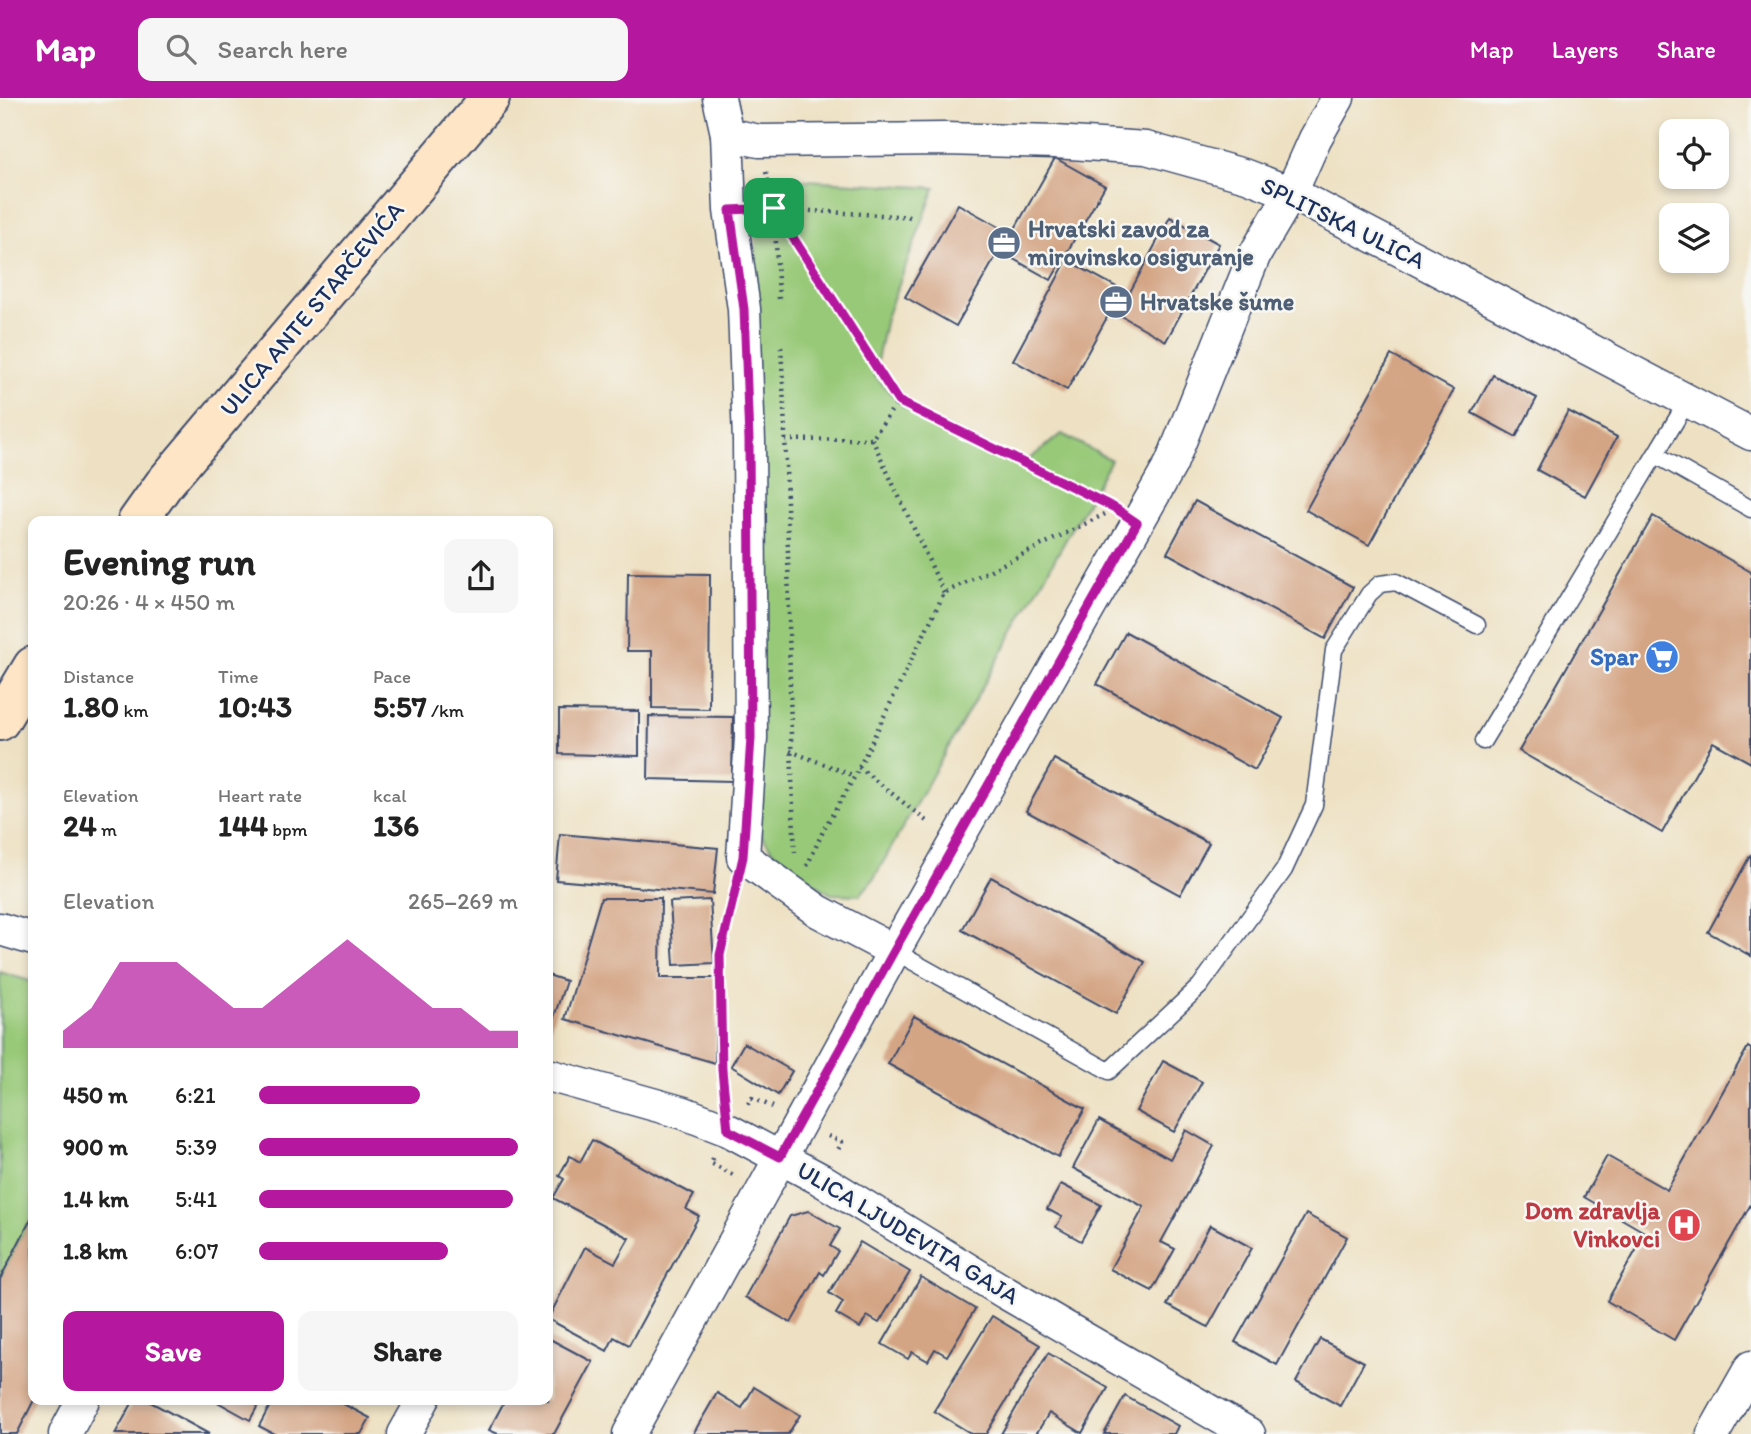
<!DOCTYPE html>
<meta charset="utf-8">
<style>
body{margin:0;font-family:Itim,sans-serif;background:#f6f6f6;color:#222;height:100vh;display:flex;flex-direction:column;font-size:26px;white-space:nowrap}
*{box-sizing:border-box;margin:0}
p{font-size:23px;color:#767676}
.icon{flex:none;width:38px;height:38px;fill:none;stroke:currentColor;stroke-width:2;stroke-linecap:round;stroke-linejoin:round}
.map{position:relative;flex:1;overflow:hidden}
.drawer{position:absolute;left:28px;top:418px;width:525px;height:889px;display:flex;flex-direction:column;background:#fff;border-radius:14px;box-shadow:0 4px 10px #0003}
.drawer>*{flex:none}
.tools{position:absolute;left:1659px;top:21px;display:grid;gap:14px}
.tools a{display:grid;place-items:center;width:70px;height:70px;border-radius:14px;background:#fff;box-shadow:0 4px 10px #0003;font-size:35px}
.pin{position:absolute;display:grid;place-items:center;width:60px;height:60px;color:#fff;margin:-30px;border-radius:14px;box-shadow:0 4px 10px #0006}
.round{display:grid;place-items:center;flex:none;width:74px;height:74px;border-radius:14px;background:#f6f6f6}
.overview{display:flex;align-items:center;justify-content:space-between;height:119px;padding:0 35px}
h1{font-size:38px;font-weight:700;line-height:52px}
.stats{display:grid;grid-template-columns:repeat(3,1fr);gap:10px;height:119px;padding:7px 35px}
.stats div{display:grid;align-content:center}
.stats b{font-size:30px;font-weight:700}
.stats small{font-size:19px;font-weight:400}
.stats p{font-size:19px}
.chart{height:196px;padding:14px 35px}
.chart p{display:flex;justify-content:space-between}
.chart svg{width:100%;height:126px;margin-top:7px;fill:#b5179e;opacity:.7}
.primary-button{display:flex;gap:14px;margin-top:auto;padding:14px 35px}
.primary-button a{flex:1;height:80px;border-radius:14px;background:#b5179e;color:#fff;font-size:28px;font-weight:700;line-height:80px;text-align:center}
.primary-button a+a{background:#f6f6f6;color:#222}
ul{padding:0 35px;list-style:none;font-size:23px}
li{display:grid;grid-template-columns:112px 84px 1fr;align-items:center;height:52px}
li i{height:18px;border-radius:9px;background:#b5179e}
header{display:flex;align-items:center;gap:42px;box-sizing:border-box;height:98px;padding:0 35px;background:#b5179e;color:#fff}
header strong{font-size:33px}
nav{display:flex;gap:38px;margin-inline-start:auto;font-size:24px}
.search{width:490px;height:63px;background:#f6f6f6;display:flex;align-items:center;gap:18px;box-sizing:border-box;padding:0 24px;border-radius:14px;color:#767676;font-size:26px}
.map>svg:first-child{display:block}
.green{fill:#98c978;stroke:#5a7c6b;stroke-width:2}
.building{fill:#d4a585}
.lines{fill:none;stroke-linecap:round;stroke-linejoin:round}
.lane-casing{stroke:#3b4a6d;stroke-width:19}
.street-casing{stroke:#3b4a6d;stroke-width:35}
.secondary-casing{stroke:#3b4a6d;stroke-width:42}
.path{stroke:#3b4a6d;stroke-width:4.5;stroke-dasharray:2 5;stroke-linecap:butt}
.lane{stroke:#fff;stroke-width:16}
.street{stroke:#fff;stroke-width:32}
.secondary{stroke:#fee5c5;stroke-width:38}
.route-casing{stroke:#fff;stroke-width:14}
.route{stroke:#b5179e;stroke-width:9}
.labels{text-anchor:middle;stroke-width:5;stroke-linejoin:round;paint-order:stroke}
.street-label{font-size:24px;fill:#1b2f5e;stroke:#f6f6f2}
.service-label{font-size:24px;font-weight:bold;fill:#4e5e75;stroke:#f6f6f2;text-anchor:start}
.shop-label{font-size:24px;font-weight:bold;fill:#366cbe;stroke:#f6f6f2;text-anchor:end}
.health-label{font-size:24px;font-weight:bold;fill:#be3a42;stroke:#f6f6f2;text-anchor:end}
</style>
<header>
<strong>Map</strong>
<div class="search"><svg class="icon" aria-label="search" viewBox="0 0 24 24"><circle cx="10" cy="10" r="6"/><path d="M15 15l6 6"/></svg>Search here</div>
<nav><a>Map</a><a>Layers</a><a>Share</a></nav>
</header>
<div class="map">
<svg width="1751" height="1336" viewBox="0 0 1751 1336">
<rect width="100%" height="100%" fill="#f6f6f2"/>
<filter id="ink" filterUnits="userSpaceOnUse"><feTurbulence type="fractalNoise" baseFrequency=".0143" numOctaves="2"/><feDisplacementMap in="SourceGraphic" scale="14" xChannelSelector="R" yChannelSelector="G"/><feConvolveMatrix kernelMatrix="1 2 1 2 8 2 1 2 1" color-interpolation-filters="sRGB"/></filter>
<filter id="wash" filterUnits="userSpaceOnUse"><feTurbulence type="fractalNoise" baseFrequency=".00686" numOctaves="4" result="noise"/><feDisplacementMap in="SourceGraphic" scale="28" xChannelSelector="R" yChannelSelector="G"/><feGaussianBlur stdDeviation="1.57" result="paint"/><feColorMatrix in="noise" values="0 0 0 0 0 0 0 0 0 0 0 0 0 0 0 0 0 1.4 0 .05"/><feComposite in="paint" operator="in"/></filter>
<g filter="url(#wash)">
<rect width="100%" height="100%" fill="#eee1c3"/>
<g class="green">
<polygon points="756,79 935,90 886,220 874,277 905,310 1024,365 1062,336 1111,362 873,782 860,797 831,796 781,764 756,730"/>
<polygon points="0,874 33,884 33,1117 0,1181"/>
</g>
<g id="blocks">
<g class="building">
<polygon points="1055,60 1105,88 1051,182 999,153 956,228 905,199 958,106 1012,136"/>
<polygon points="1170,119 1219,146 1166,243 1111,212 1067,292 1013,262 1067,162 1129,196"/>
<polygon points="1391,257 1454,292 1369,447 1306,412"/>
<polygon points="1493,277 1537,300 1516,339 1472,315"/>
<polygon points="1568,313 1617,339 1585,398 1537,372"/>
<polygon points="1195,403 1353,489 1325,541 1167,455"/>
<polygon points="1653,418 1751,474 1751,665 1713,644 1662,735 1519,653"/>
<polygon points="628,475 710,476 709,611 652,610 652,553 627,553"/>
<polygon points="1126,534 1283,620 1255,672 1097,586"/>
<polygon points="559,612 639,613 639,658 559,656"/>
<polygon points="649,618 733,619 732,683 648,681"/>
<polygon points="1054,661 1209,745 1180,797 1026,713"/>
<polygon points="560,736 718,750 713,796 556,782"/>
<polygon points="1751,756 1751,858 1708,834"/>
<polygon points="991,779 1145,864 1116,916 962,832"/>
<polygon points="601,800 661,800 660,880 717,880 715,965 565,921"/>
<polygon points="710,802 714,865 674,867 670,804"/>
<polygon points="548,877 566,883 548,937"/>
<polygon points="914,918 1085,1011 1058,1059 888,966"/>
<polygon points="744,945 792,973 778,997 731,968"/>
<polygon points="1748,949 1751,951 1751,1106 1674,1242 1607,1203 1646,1135 1584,1099 1607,1058 1667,1092"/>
<polygon points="1163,963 1202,984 1174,1034 1136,1013"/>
<polygon points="1099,1022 1170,1061 1186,1032 1214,1048 1161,1144 1175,1151 1152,1193 1110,1171 1144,1109 1073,1070"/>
<polygon points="592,1042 694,1097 686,1111 699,1118 629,1247 614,1239 607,1253 548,1221 585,1149 615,1165 629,1140 553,1100 564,1081 559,1078 570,1058 580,1064"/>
<polygon points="1061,1086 1101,1107 1081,1143 1056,1129 1062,1119 1047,1111"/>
<polygon points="808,1113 840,1131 830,1148 838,1153 824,1177 820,1174 791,1225 745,1199 790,1118"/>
<polygon points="1306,1116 1347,1139 1277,1267 1235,1244"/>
<polygon points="33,1117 34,1302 17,1336 0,1336 0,1181"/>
<polygon points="1210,1127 1252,1150 1208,1229 1167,1207"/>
<polygon points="860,1144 910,1174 879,1225 867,1218 860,1230 836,1216 843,1204 829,1195"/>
<polygon points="921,1179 975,1211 947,1258 935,1251 928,1263 912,1254 908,1261 882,1246"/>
<polygon points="992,1218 1040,1247 986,1336 972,1336 934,1313"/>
<polygon points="548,1240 593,1264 554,1336 498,1336 489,1332 505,1302 548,1302"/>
<polygon points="1320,1241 1364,1264 1340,1308 1296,1284"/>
<polygon points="1048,1255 1108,1290 1082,1335 1049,1315 1036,1336 1001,1336"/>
<polygon points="754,1289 800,1317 788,1336 693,1336 717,1295 742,1310"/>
<polygon points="1125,1298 1178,1328 1174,1336 1104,1336"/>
<polygon points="134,1302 147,1302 209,1336 115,1336"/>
<polygon points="214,1302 261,1302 250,1322"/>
<polygon points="273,1302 336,1302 370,1320 361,1336 274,1336 259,1328"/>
</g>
</g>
</g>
<g filter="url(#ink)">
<use href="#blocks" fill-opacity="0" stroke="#3b4a6d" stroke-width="2"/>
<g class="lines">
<g class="lane-casing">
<g id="lane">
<polyline points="1656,357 1751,411"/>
<polyline points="1483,643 1687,304"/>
<polyline points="894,853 1109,973 1200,888 1284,772 1314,707 1334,552 1369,496 1380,486 1396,484 1477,527"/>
</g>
</g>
<g class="street-casing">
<g id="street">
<polyline points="719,0 727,36 759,43 945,41 1055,44 1146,50 1247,78 1291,95 1751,336"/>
<polyline points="727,36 730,112 744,211 749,343 751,640 743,759 818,813 894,853"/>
<polyline points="0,831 33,841"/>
<polyline points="548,977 684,1015 728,1032 820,1081 1006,1195 1249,1336"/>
<polyline points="65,1336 83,1302"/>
<polyline points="404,1336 423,1302"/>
<polyline points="629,1336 894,853 1171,366 1254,158 1291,95 1315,41 1338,0"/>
<polyline points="1713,1336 1751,1269"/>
</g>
</g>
<g class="secondary-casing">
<g id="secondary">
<polyline points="137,424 164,386 490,0"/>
<polyline points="0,623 33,568"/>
</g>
</g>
<g class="path">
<polyline points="766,74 774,110 779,201"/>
<polyline points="761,110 914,119"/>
<polyline points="775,112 898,303 1110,408"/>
<path d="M 781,249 C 791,418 787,588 795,757"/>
<polyline points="872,341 944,495"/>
<polyline points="785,342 872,341 898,303"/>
<polyline points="790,653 855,678"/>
<polyline points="859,669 930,726"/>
<polyline points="807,768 824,731 855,678 944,495 1105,416"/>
<polyline points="725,996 720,857 735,793"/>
<polyline points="748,1006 752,1000 773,1009"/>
<polyline points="828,1038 842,1044 837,1054"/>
<polyline points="713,1060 711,1065 735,1078"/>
</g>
<use href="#lane" class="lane"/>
<use href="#street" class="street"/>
<use href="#secondary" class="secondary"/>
</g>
</g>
<g class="lines" filter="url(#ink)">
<g class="route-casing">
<polygon id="route" points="774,110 898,303 1115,410 1137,425 894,853 780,1059 728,1032 722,972 720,857 743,759 751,640 749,342 744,211 730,112"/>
</g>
<use href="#route" class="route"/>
</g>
<defs>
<g id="office-disc" transform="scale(1.75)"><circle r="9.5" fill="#5c6f8a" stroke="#f6f6f2"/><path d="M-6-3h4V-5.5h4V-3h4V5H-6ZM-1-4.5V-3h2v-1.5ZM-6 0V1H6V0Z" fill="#fff"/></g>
<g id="supermarket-disc" transform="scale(1.75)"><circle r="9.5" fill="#3f7fe0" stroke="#f6f6f2"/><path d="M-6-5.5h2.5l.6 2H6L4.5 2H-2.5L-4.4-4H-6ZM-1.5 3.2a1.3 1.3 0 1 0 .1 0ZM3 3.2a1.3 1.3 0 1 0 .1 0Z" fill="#fff"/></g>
<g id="hospital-disc" transform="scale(1.75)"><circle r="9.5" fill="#e0444e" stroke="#f6f6f2"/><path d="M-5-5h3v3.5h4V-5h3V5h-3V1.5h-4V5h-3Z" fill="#fff"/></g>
</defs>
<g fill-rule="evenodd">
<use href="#office-disc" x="1004" y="145"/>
<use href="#office-disc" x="1116" y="204"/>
<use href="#supermarket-disc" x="1662" y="559"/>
<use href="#hospital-disc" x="1684" y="1127"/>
</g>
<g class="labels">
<g class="street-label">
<text transform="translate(1343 125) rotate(26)" y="8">SPLITSKA ULICA</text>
<text transform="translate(312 211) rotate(-50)" y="8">ULICA ANTE STARČEVIĆA</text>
<text transform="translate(908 1135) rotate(31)" y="8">ULICA LJUDEVITA GAJA</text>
</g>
<g class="service-label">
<text x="1028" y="139">Hrvatski zavod za<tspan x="1028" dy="28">mirovinsko osiguranje</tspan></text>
<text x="1140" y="212">Hrvatske šume</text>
</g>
<g class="shop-label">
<text x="1638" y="567">Spar</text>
</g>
<g class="health-label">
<text x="1660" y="1121">Dom zdravlja<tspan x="1660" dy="28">Vinkovci</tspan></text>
</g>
</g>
</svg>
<div class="tools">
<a><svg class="icon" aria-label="locate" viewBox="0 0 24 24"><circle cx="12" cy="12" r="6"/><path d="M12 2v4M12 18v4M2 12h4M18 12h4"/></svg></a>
<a><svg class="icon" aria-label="layers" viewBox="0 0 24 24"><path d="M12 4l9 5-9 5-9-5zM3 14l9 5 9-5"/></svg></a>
</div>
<div class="pin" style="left:774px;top:110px;background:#1e9e55"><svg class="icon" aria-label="arrive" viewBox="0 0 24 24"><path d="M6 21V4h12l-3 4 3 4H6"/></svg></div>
<section class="drawer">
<div class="overview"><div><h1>Evening run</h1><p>20:26 · 4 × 450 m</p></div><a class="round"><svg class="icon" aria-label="share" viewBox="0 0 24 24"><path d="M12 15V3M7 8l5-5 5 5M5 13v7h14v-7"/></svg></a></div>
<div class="stats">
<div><p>Distance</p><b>1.80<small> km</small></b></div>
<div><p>Time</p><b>10:43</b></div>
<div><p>Pace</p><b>5:57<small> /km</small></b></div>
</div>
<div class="stats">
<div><p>Elevation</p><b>24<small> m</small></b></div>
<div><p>Heart rate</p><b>144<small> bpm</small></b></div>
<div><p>kcal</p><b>136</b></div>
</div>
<div class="chart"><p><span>Elevation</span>265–269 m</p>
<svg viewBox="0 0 160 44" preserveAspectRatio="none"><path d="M0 44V38L10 30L20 14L30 14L40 14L50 22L60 30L70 30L80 22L90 14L100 6L110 14L120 22L130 30L140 30L150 38L160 38V44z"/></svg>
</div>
<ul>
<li><b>450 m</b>6:21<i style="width:62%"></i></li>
<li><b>900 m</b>5:39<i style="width:100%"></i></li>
<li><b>1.4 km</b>5:41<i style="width:98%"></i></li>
<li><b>1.8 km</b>6:07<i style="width:73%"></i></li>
</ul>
<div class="primary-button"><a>Save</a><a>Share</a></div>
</section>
</div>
